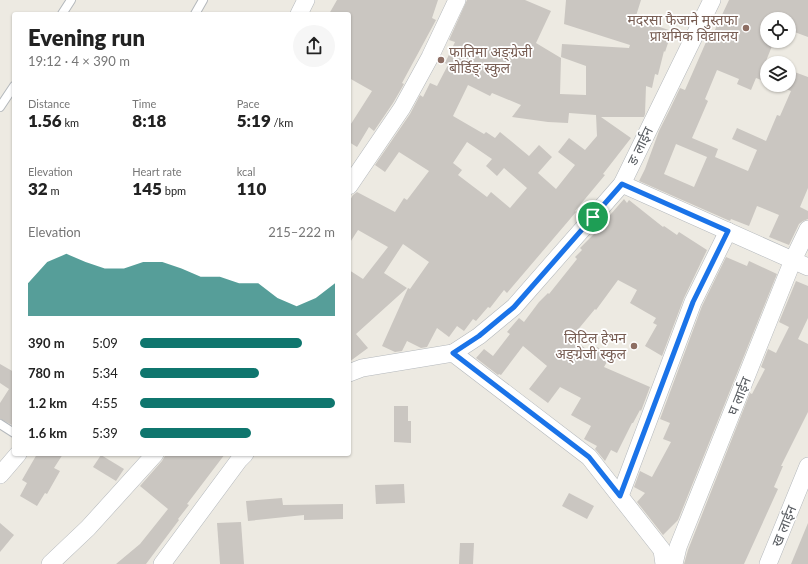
<!DOCTYPE html>
<meta charset="utf-8">
<style>
body{margin:0;font-family:Lato,"Noto Sans Devanagari",sans-serif;background:#f6f6f6;color:#222;height:100vh;display:flex;flex-direction:column;font-size:15px;white-space:nowrap}
*{box-sizing:border-box;margin:0}
p{font-size:13px;color:#767676}
.icon{flex:none;width:22px;height:22px;fill:none;stroke:currentColor;stroke-width:2;stroke-linecap:round;stroke-linejoin:round}
.map{position:relative;flex:1;overflow:hidden}
.side{position:absolute;left:12px;top:12px;width:339px;height:444px;display:flex;flex-direction:column;background:#fff;border-radius:4px;box-shadow:0 1px 3px #0004}
.side>*{flex:none}
.tools{position:absolute;left:760px;top:12px;display:grid;gap:8px}
.tools a{display:grid;place-items:center;width:36px;height:36px;border-radius:50%;background:#fff;box-shadow:0 1px 3px #0004;font-size:20px}
.pin{position:absolute;display:grid;place-items:center;width:34px;height:34px;color:#fff;margin:-17px;border:2px solid #fff;border-radius:50%;box-shadow:0 1px 4px #0007}
.round{display:grid;place-items:center;flex:none;width:42px;height:42px;border-radius:21px;background:#f6f6f6}
.summary{display:flex;align-items:center;justify-content:space-between;height:68px;padding:0 16px}
h1{font-size:22px;font-weight:800;line-height:30px}
.stats{display:grid;grid-template-columns:repeat(3,1fr);gap:6px;height:68px;padding:4px 16px}
.stats div{display:grid;align-content:center}
.stats b{font-size:17px;font-weight:800}
.stats small{font-size:11px;font-weight:400}
.stats p{font-size:11px}
.chart{height:112px;padding:8px 16px}
.chart p{display:flex;justify-content:space-between}
.chart svg{width:100%;height:72px;margin-top:4px;fill:#0f766e;opacity:.7}
ul{padding:0 16px;list-style:none;font-size:13px}
li{display:grid;grid-template-columns:64px 48px 1fr;align-items:center;height:30px}
li i{height:10px;border-radius:5px;background:#0f766e}
.map>svg:first-child{display:block}
.building{fill:#cac6c1;fill-rule:evenodd}
.lines{fill:none;stroke-linecap:round;stroke-linejoin:round}
.service-casing{stroke:#b4b8bc;stroke-width:10}
.minor-casing{stroke:#b4b8bc;stroke-width:18}
.service{stroke:#fff;stroke-width:8}
.minor{stroke:#fff;stroke-width:17}
.route-casing{stroke:#fff;stroke-width:8}
.route{stroke:#1a73e8;stroke-width:5}
.education-dot{fill:#8d6e63;stroke:#fff;stroke-width:1.5}
.labels{text-anchor:middle;stroke-width:3.5;stroke-linejoin:round;paint-order:stroke}
.education-label{font-size:14px;fill:#785e54;stroke:#fff;text-anchor:end}
.street-label{font-size:14px;fill:#5a5e63;stroke:#fff}
</style>
<div class="map">
<svg width="808" height="564" viewBox="0 0 808 564">
<rect width="100%" height="100%" fill="#edeae2"/>
<g class="building">
<polygon points="337,0 438,0 432,18 436,20 402,83 404,84 393,103 374,131 369,127 357,147 349,142 349,127 372,91 349,78 349,14 329,14"/>
<path d="M 467,0 L 525,0 L 551,11 L 536,43 L 561,58 L 560,94 L 586,95 L 586,66 L 561,57 L 562,44 L 629,48 L 630,45 L 564,24 L 566,0 L 641,0 L 635,19 L 672,31 L 665,52 L 664,51 L 658,75 L 655,74 L 652,88 L 646,86 L 645,114 L 644,117 L 601,117 L 631,138 L 603,174 L 605,175 L 575,211 L 576,212 L 507,293 L 504,290 L 490,308 L 488,307 L 476,321 L 473,319 L 464,331 L 457,326 L 449,337 L 437,328 L 427,347 L 421,348 L 407,341 L 402,351 L 395,352 L 382,346 L 408,288 L 410,289 L 429,262 L 403,244 L 384,273 L 407,288 L 356,334 L 368,348 L 349,362 L 349,270 L 363,279 L 388,247 L 358,230 L 349,244 L 349,202 L 353,195 L 357,192 L 395,212 L 404,198 L 407,200 L 429,171 L 399,152 L 385,172 L 375,165 L 410,114 L 420,95 L 423,97 L 430,83 L 437,86 L 448,65 L 445,63 L 455,42 L 449,40 ZM 468,85 L 490,96 L 492,93 L 521,105 L 512,117 L 548,122 L 568,123 L 569,113 L 596,115 L 597,136 L 585,150 L 569,138 L 558,152 L 575,165 L 556,189 L 538,173 L 552,157 L 539,145 L 529,156 L 500,132 L 495,138 L 486,132 L 484,134 L 453,116 ZM 467,142 L 492,159 L 486,166 L 497,176 L 504,168 L 527,188 L 510,208 L 491,192 L 487,197 L 458,175 L 462,170 L 453,163 Z"/>
<path d="M 729,0 L 808,0 L 808,37 L 789,30 L 789,19 L 767,19 L 767,41 L 774,41 L 766,61 L 772,63 L 767,63 L 767,82 L 756,78 L 751,90 L 737,84 L 739,79 L 717,70 L 705,99 L 708,101 L 692,138 L 718,149 L 715,157 L 748,171 L 757,150 L 732,139 L 737,128 L 766,141 L 777,115 L 780,116 L 791,91 L 776,85 L 789,85 L 789,70 L 808,77 L 808,188 L 800,207 L 808,211 L 808,219 L 803,221 L 799,224 L 789,245 L 769,237 L 779,215 L 757,206 L 749,226 L 731,219 L 730,221 L 639,181 L 645,169 L 659,131 L 670,109 L 680,88 L 685,90 L 710,33 L 713,34 ZM 676,144 L 707,157 L 694,187 L 664,174 Z"/>
<polygon points="624,199 627,203 629,200 663,227 664,226 677,235 679,232 707,250 684,298 662,356 645,346 657,325 653,323 656,318 630,303 637,290 618,280 596,310 595,309 571,338 593,354 597,347 611,355 604,367 650,387 641,411 640,410 633,423 632,423 617,453 611,450 605,461 595,449 597,446 584,439 591,426 571,415 581,398 560,387 548,403 529,389 547,366 523,346 501,375 499,374 498,375 476,358 484,349 493,356 510,334 507,332 519,318 524,322 539,302 548,293 549,294 577,259 575,257 582,250 580,248 605,223 604,222"/>
<polygon points="726,257 747,266 749,261 777,274 678,520 663,535 637,502 645,493 634,487 640,471 652,477 671,442 663,439 670,423 660,419 702,306"/>
<polygon points="796,281 808,286 808,318 798,339 808,344 808,412 781,466 783,466 774,487 778,489 744,564 684,564 688,550 750,393 752,394 765,369 761,367 768,349 776,353 789,327 779,322"/>
<polygon points="0,364 14,372 14,423 12,425 0,419 0,403 9,389 0,383"/>
<polygon points="394,406 408,406 408,421 411,421 411,443 394,442"/>
<polygon points="37,454 63,454 54,468 60,471 47,494 45,493 37,506 20,496 27,483 22,480"/>
<polygon points="166,454 225,454 187,504 189,505 178,519 179,520 146,564 116,564 140,544 168,509 140,486 162,461"/>
<polygon points="101,455 124,469 116,481 93,467"/>
<polygon points="404,484 405,503 376,504 375,485"/>
<polygon points="569,493 594,506 587,519 562,506"/>
<polygon points="282,498 283,505 343,504 343,519 304,520 304,515 248,521 246,501"/>
<polygon points="241,522 244,564 220,564 217,523"/>
<polygon points="0,523 14,535 0,552"/>
<polygon points="808,523 808,564 791,564"/>
<polygon points="460,543 474,543 473,564 459,564"/>
</g>
<g class="lines">
<g class="service-casing">
<g id="service">
<polyline points="62,14 71,0"/>
<polyline points="195,14 203,0"/>
<polyline points="0,107 14,86"/>
<polyline points="0,424 14,433"/>
</g>
</g>
<g class="minor-casing">
<g id="minor">
<polyline points="299,14 306,0"/>
<polyline points="622,184 808,267"/>
<polyline points="349,186 402,108 430,57 457,0"/>
<polyline points="453,353 479,336 514,307 622,184 712,0"/>
<polyline points="349,373 362,368 453,353 589,457 662,550 664,564"/>
<polyline points="0,475 18,454"/>
<polyline points="620,496 693,302 728,231"/>
<polyline points="50,564 88,528 155,454"/>
<polyline points="162,564 239,460 245,454"/>
<polyline points="674,564 678,547 793,260 808,229"/>
<polyline points="768,564 808,466"/>
</g>
</g>
<use href="#service" class="service"/>
<use href="#minor" class="minor"/>
</g>
<g class="lines">
<g class="route-casing">
<polygon id="route" points="622,184 728,231 693,302 620,496 589,457 453,353 479,336 514,307"/>
</g>
<use href="#route" class="route"/>
</g>
<g class="education-dot">
<circle cx="746" cy="28" r="4"/>
<circle cx="441" cy="60" r="4"/>
<circle cx="634" cy="346" r="4"/>
</g>
<g class="labels">
<g class="education-label">
<text x="738" y="25">मदरसा फैजाने मुस्तफा<tspan x="738" dy="16">प्राथमिक विद्यालय</tspan></text>
<text x="449" y="57" text-anchor="start">फातिमा अङ्‍ग्रेजी<tspan x="449" dy="16">बोर्डिङ् स्कुल</tspan></text>
<text x="626" y="343">लिटिल हेभन<tspan x="626" dy="16">अङ्‍ग्रेजी स्कुल</tspan></text>
</g>
<g class="street-label">
<text transform="translate(640 146) rotate(-64)" y="5">ङ लाईन</text>
<text transform="translate(739 396) rotate(-68)" y="5">घ लाईन</text>
<text transform="translate(784 526) rotate(-68)" y="5">ख लाईन</text>
</g>
</g>
</svg>
<div class="tools">
<a><svg class="icon" aria-label="locate" viewBox="0 0 24 24"><circle cx="12" cy="12" r="6"/><path d="M12 2v4M12 18v4M2 12h4M18 12h4"/></svg></a>
<a><svg class="icon" aria-label="layers" viewBox="0 0 24 24"><path d="M12 4l9 5-9 5-9-5zM3 14l9 5 9-5"/></svg></a>
</div>
<div class="pin" style="left:593px;top:217px;background:#1e9e55"><svg class="icon" aria-label="arrive" viewBox="0 0 24 24"><path d="M6 21V4h12l-3 4 3 4H6"/></svg></div>
<section class="side">
<div class="summary"><div><h1>Evening run</h1><p>19:12 · 4 × 390 m</p></div><a class="round"><svg class="icon" aria-label="share" viewBox="0 0 24 24"><path d="M12 15V3M7 8l5-5 5 5M5 13v7h14v-7"/></svg></a></div>
<div class="stats">
<div><p>Distance</p><b>1.56<small> km</small></b></div>
<div><p>Time</p><b>8:18</b></div>
<div><p>Pace</p><b>5:19<small> /km</small></b></div>
</div>
<div class="stats">
<div><p>Elevation</p><b>32<small> m</small></b></div>
<div><p>Heart rate</p><b>145<small> bpm</small></b></div>
<div><p>kcal</p><b>110</b></div>
</div>
<div class="chart"><p><span>Elevation</span>215–222 m</p>
<svg viewBox="0 0 160 44" preserveAspectRatio="none"><path d="M0 44V24L10 11L20 6L30 11L40 15L50 15L60 11L70 11L80 15L90 20L100 20L110 24L120 24L130 33L140 38L150 33L160 24V44z"/></svg>
</div>
<ul>
<li><b>390 m</b>5:09<i style="width:83%"></i></li>
<li><b>780 m</b>5:34<i style="width:61%"></i></li>
<li><b>1.2 km</b>4:55<i style="width:100%"></i></li>
<li><b>1.6 km</b>5:39<i style="width:57%"></i></li>
</ul>
</section>
</div>
